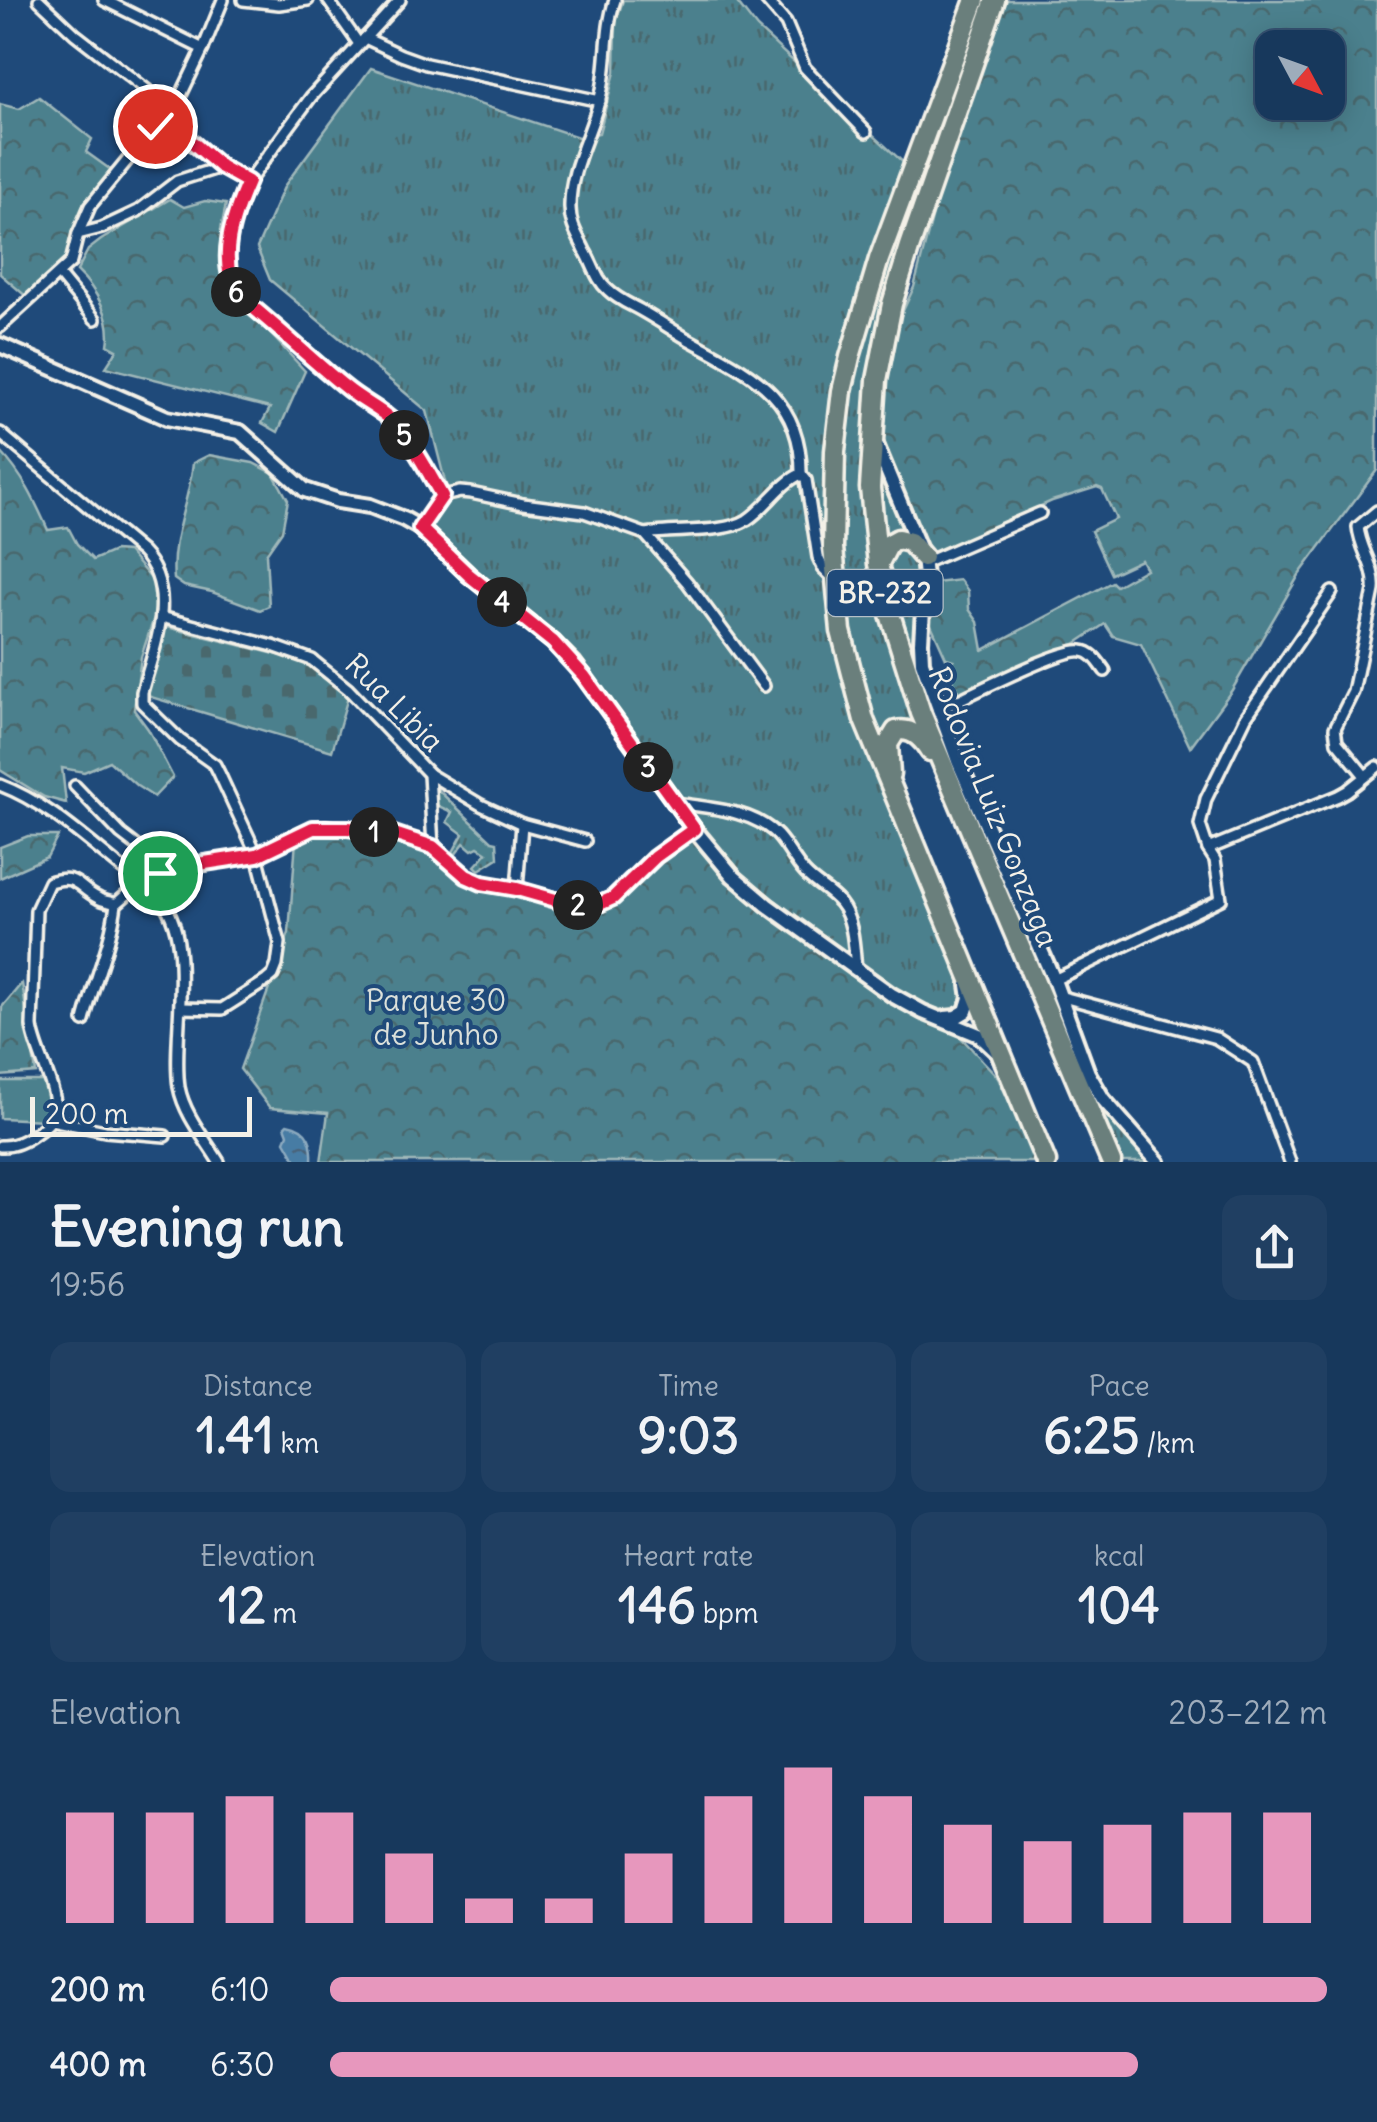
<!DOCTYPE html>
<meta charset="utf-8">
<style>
body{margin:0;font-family:Delius,sans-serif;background:#203f62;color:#f1f3f6;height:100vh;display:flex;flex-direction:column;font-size:38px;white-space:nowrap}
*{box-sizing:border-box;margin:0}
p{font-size:32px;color:#9eacbb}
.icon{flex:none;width:55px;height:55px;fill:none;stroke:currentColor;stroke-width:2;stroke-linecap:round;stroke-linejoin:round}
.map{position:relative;height:1162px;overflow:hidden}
.panel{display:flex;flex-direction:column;background:#17385c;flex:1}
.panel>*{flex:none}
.needle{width:65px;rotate:131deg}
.controls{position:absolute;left:1255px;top:30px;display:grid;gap:20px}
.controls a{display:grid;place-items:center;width:90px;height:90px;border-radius:20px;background:#17385c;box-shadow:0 5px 25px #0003,0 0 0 2px #365272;font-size:50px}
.scale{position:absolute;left:30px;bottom:25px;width:222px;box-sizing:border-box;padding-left:10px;border:5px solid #f4f1e8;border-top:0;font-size:28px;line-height:35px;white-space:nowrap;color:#f4f1e8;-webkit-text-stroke:8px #1f4a7a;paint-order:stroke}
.pin{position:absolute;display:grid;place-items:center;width:85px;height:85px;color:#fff;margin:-42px;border:5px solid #fff;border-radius:50%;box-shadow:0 2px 10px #0007}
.km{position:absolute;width:50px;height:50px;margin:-25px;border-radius:50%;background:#222;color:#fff;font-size:28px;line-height:50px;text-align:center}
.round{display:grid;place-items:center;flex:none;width:105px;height:105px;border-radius:20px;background:#203f62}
.summary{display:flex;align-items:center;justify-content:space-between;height:170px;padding:0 50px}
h1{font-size:55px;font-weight:800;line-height:75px}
.metrics{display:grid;grid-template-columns:repeat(3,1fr);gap:15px;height:170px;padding:10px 50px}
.metrics div{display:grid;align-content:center;border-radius:20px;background:#203f62;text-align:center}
.metrics b{font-size:50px;font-weight:800}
.metrics small{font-size:28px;font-weight:400}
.metrics p{font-size:28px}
.chart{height:280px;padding:20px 50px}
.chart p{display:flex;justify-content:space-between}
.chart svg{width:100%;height:180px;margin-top:10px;stroke:#e797bd;stroke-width:6}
ul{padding:0 50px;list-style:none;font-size:32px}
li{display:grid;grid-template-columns:160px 120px 1fr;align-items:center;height:75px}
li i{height:25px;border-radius:12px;background:#e797bd}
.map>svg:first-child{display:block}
.grass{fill:url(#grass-tufts);stroke:#a0b8ba;stroke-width:2.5}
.forest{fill:url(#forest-crowns);stroke:#a0b8ba;stroke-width:2.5;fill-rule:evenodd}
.cemetery{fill:url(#cemetery-stones);stroke:#a0b8ba;stroke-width:2.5}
.green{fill:#4b808d;stroke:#a0b8ba;stroke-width:2.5}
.water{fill:url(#water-ripples);stroke:#8caabf;stroke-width:2.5}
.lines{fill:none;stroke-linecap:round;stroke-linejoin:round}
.street-casing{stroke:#f4f1e8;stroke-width:16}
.secondary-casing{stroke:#f4f1e8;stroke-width:20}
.highway-casing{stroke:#f4f1e8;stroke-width:25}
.street{stroke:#1f4a7a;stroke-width:9}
.secondary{stroke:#1f4a7a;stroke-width:12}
.highway{stroke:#6b7f7c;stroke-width:18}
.route-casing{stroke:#fff;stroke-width:20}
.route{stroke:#e11d48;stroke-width:12}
.labels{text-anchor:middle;stroke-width:8;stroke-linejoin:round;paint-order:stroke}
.shield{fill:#1f4a7a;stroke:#b4bfc7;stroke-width:2.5}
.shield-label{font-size:28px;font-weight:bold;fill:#f4f1e8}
.street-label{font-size:30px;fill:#f4f1e8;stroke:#1f4a7a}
.park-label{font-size:30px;fill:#dbe0da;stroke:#1f4a7a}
</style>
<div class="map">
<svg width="1377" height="1162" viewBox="0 0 1377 1162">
<defs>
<pattern id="grass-tufts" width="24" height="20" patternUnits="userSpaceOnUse" patternTransform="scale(2.5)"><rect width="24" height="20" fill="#4b808d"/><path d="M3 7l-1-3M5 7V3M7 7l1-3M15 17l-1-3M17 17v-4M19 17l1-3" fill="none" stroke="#4a676d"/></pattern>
<pattern id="forest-crowns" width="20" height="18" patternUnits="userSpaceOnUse" patternTransform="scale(2.5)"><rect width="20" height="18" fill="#4b808d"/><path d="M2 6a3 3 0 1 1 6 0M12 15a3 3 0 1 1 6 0" fill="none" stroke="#4a676d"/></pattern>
<pattern id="cemetery-stones" width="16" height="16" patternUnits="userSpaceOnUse" patternTransform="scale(2.5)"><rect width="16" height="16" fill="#4b808d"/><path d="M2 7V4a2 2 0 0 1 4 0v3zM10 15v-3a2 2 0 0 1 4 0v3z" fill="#4a676d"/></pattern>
<pattern id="water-ripples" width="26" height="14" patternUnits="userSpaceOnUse" patternTransform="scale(2.5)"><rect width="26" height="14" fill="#477ba4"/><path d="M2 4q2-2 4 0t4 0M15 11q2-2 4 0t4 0" fill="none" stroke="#48647a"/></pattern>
</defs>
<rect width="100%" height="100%" fill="#1f4a7a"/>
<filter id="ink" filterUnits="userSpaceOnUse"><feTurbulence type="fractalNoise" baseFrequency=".01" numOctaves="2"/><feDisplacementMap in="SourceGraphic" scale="20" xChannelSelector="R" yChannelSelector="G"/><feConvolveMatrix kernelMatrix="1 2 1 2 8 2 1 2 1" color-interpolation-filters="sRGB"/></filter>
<g filter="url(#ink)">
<g class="grass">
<path d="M 623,0 L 735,0 L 757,28 L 905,164 C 870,266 830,368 825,478 C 823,521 829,566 831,609 L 831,573 L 852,360 L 974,0 L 997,0 L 901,271 L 880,394 L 877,565 L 936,758 L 911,729 L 885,745 L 960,962 C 962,980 970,1000 955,1014 L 938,1013 L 889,989 L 748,879 L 705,834 L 605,698 L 427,527 L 449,497 L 427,411 L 270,280 L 257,248 L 285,185 L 371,68 L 578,137 L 599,133 L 615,72 L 616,22 Z"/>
<polygon points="875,442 909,540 879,559"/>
<polygon points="899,539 921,559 917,649 990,840 1080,1058 1155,1162 1117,1162 954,786 891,613 886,550"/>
<polygon points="435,787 492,841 497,842 498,858 479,870 475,866 487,853 478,847 472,850 464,843 455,855 453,852 463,834 447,822 452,812 436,805"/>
</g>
<g class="forest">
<path d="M 999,0 L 1377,0 L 1377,470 L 1299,575 L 1232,690 L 1190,747 L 1141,644 L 1113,636 L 1105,624 L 1075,644 L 1014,667 L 960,694 L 946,668 L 953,660 L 946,658 L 929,620 L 936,583 L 960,580 L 968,591 L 969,609 L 978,622 L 983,650 L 1112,582 L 1116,586 L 1146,569 L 1141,560 L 1111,574 L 1091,531 L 1116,519 L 1102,489 L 1097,487 L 1052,501 L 930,556 L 874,435 L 888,343 L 914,287 L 965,92 ZM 1272,48 L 1328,48 L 1328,102 L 1272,102 Z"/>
<polygon points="39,97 92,139 86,152 111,170 80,215 66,257 28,298 0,274 0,104 19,109"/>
<path d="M 170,199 L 184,207 L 205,201 L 226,204 L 221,230 L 230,290 L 305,371 L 278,432 L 262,423 L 270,408 L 106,367 L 117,350 L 108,345 C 113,318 96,289 77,271 L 88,250 L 101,240 Z"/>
<path d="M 0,451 C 23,475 35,501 48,530 L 68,527 L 77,544 L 93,560 L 114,551 L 128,552 L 154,582 L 156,612 L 141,657 L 134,710 L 148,729 L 173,777 L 154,797 L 137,786 L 109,761 L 84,772 L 62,768 L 66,803 L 44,797 L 0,770 Z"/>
<path d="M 209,455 L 253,463 L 273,473 L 288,500 L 282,531 L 266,554 L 269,606 L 260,610 L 212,592 L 184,586 L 174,579 C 170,538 189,503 193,463 Z"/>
<polygon points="329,831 392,839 428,851 444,865 520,896 581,912 606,907 619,900 659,859 688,838 705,834 748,879 863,970 889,989 938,1013 997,1076 1038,1162 321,1162 328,1113 270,1108 240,1069 289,933 296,840"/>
<polygon points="28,836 58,836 47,857 0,878 0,847"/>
<polygon points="22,983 36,1073 0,1076 2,1007"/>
</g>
<polygon class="cemetery" points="163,626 303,661 348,697 332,751 144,695"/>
<polygon class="green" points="0,1081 44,1081 51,1101 46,1120 0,1118"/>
<path class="water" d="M 287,1124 C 310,1128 313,1144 312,1162 L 297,1162 L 285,1141 L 288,1134 L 285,1126 Z"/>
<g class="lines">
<g class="street-casing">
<g id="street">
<polyline points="39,0 75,34 170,108"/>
<polyline points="104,0 203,49"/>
<polyline points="243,0 279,4 308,0"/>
<polyline points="328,0 359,44"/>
<polyline points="400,0 311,97 248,182 231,230 228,258 231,281 239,296 351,392 393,421 411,444 443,496 460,492 471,493 523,504 584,512 645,534 687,582 764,686"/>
<path d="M 615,0 C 604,32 609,66 600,98 C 591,134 569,170 570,208 C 570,225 578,236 585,251 C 593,264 596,280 608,290 C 617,299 629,304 640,310 C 656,319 671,329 686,338 C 747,372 802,394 801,474"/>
<polyline points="766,0 786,23 805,68 866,132"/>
<polyline points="365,38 401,55 426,64 600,101"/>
<polyline points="163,117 221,167 248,182"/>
<polyline points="78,234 102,228 138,211 177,181 221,167"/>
<polyline points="59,275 95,319"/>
<polyline points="0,327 71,262 78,234 90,206 181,95 203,49 223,0"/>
<path d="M 0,433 L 142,552 C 179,590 154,648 142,692 L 142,703 L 180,740 L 215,765 L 219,773 L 257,855 L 280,943 L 277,965 L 273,975 L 266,981 L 222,1009 L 181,1008"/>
<polyline points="420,528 443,496"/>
<path d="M 645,534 C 674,529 724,534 747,520 C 767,507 780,483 801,474 L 806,480 L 818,557 L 823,568 L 833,578"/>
<polyline points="924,563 1040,513"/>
<polyline points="161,617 273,646 312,660 348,689 429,774 481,805 522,824 585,841"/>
<path d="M 938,710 C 962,699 1062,647 1082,651 C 1093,652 1099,663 1105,671"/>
<polyline points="429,774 433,847"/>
<path d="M 1365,776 L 1337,742 L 1335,728 L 1353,692 L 1374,590 C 1376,566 1360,550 1358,527 L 1377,511"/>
<path d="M 0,785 C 60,808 103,858 155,893 C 199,933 171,1035 179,1087 C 184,1114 205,1139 219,1162"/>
<polyline points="75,786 121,834 168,870"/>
<path d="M 676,803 C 709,808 753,810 777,835 C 788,847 794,861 805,873 C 815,884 830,891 840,903 C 854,920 854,949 856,970"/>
<polyline points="1208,849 1338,796 1347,791 1377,767"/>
<polyline points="517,889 522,824"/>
<polyline points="1054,980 1221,899 1215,860 1208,849 1200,825 1206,799 1246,717 1332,592"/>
<polyline points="1059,996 1216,1038 1253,1062 1290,1162"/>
<path d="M 84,1021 C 94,981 111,945 116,904 L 140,883 L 168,870 L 257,855 L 300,833 L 313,828 L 325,826 L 394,835 L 417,840 L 433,847 L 466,876 L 482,883 L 517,889 L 584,907 C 616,906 632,876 655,857 C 667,847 681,838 694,829"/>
<polyline points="51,1120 105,1131 165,1136"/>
<path d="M 0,1146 C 14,1147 25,1141 36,1133 C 42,1129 50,1123 53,1117 C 63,1096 34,1051 32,1026 L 36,910 L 49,882 C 78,873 76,887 98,898 C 102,901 111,902 116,904"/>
</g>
</g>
<g class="secondary-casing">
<g id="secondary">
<polyline points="0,345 167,418 240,432 305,490 338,501 370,506 404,519 420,528 469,575 553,642 574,663 694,829 733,876 767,905 892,995 923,1012 979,1035 996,1051"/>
<polyline points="875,442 923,557 925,577 921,642 922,662 958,761 1054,980 1088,1073 1103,1099 1158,1162"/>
<polyline points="945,1018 956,1017 966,1011 970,998 968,985"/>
</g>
</g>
<g class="highway-casing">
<g id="highway">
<polyline points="975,0 879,259 850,357 842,391 835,451 833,548 841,631 864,720 1046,1162"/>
<polyline points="995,0 910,246 892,304 877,380 870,488 878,564 889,611 921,713 1111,1162"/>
<polyline points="879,563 889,544 898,539 910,542 923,557"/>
<path d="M 890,774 L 888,744 L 896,731 C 911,727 923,739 930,751"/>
</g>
</g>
<use href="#street" class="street"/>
<use href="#secondary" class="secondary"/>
<use href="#highway" class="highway"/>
</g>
</g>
<g class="lines" filter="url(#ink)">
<g class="route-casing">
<path id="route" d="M 155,126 L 163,117 L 221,167 L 248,182 C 233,216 216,262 239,296 C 276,325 309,358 345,387 C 364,403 386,411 401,430 C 417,450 429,474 442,496 L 420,528 L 469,575 L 553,642 L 584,676 L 694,829 L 655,857 L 613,898 L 593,907 L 566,903 L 517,889 L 482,883 L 466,876 L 433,847 L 394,834 L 348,828 L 313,828 L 257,855 L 185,866 L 160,873"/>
</g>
<use href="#route" class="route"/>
</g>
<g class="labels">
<rect class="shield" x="827.5" y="570" width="115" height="46" rx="8"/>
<g class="shield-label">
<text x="885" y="603">BR-232</text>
</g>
<g class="street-label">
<text transform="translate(394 703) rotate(45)" y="10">Rua Libia</text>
<text transform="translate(993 807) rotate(68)" y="10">Rodovia Luiz Gonzaga</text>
</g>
<g class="park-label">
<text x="436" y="1011">Parque 30<tspan x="436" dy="34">de Junho</tspan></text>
</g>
</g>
</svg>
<div class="controls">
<a><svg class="needle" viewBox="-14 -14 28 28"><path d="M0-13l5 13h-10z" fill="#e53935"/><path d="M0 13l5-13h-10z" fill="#9eacbb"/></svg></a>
</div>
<div class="scale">200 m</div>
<div class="pin" style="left:160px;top:873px;background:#1e9e55"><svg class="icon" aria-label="arrive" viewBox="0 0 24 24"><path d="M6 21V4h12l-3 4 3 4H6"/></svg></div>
<div class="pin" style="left:155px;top:126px;background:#d93025"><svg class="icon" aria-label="check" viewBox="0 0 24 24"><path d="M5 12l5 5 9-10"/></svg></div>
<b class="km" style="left:374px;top:832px">1</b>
<b class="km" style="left:578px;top:905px">2</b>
<b class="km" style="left:648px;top:767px">3</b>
<b class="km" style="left:502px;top:602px">4</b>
<b class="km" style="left:404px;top:435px">5</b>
<b class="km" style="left:236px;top:292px">6</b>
</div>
<section class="panel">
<div class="summary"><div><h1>Evening run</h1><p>19:56</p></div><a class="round"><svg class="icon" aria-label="share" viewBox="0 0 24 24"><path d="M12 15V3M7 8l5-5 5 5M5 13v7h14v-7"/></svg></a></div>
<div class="metrics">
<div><p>Distance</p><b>1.41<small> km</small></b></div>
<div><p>Time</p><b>9:03</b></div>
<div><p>Pace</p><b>6:25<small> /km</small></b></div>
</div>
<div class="metrics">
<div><p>Elevation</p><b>12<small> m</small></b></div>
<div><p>Heart rate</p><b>146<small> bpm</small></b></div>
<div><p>kcal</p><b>104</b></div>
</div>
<div class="chart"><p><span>Elevation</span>203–212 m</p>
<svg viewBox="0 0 160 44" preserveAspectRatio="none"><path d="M5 44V17M15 44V17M25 44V13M35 44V17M45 44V27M55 44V38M65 44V38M75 44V27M85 44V13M95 44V6M105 44V13M115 44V20M125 44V24M135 44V20M145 44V17M155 44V17"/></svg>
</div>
<ul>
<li><b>200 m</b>6:10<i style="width:100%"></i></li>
<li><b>400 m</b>6:30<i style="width:81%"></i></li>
</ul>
</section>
